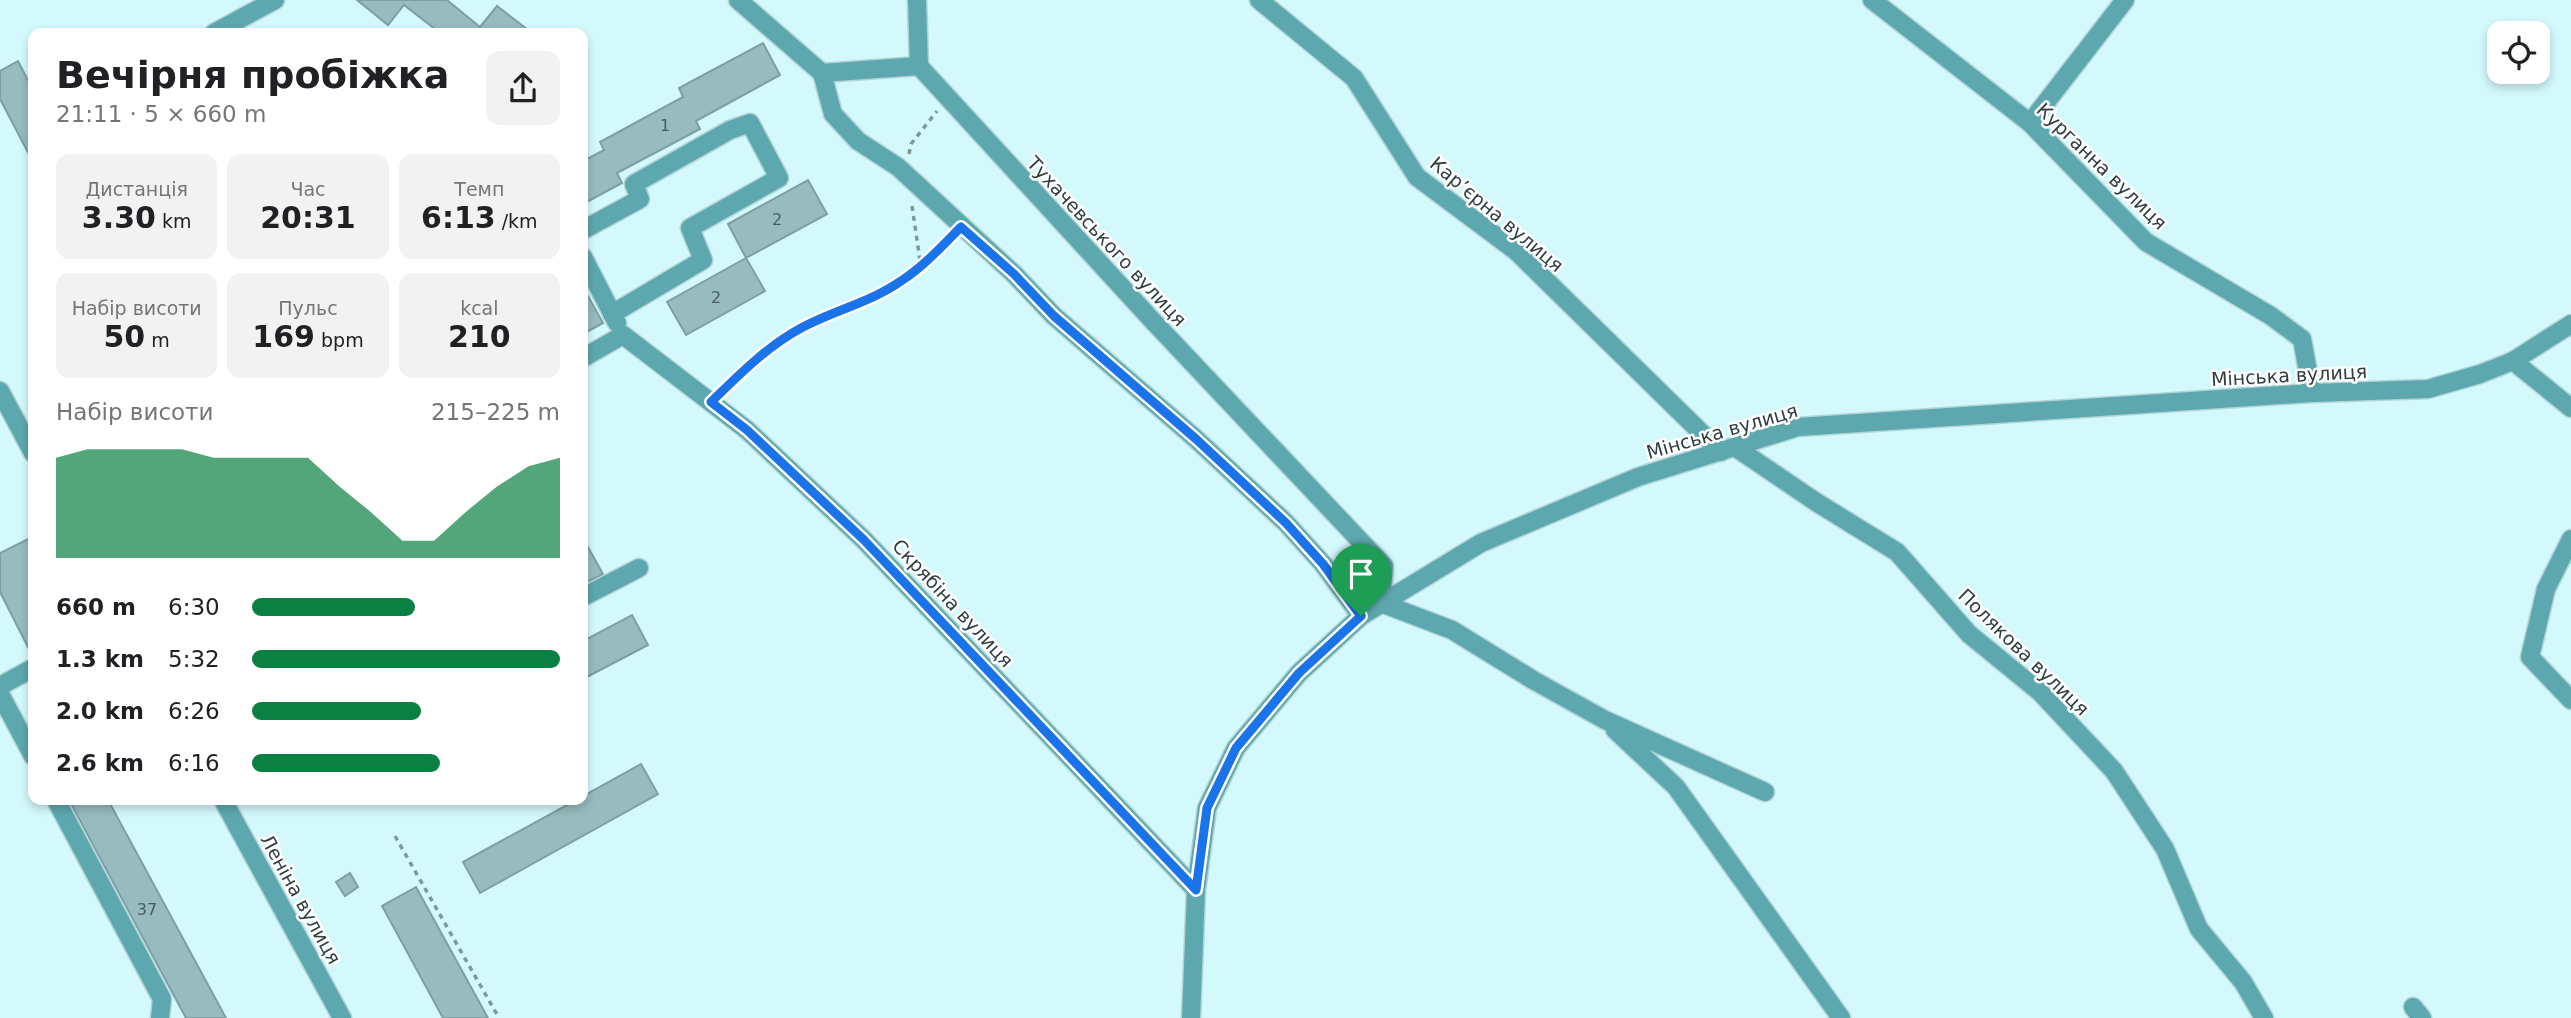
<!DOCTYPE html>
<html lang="uk">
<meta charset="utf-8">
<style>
body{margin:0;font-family:"DejaVu Sans",sans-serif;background:#f2f2f2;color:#202124;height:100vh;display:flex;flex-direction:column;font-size:26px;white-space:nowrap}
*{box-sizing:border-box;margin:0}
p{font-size:23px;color:#757577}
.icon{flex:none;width:38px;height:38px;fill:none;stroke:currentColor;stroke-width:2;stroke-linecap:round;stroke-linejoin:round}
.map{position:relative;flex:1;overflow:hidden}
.details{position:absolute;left:28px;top:28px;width:560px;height:777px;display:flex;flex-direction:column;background:#fff;border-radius:14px;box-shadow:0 4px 10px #0003}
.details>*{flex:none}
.controls{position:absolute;left:2487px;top:21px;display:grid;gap:14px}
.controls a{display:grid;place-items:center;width:63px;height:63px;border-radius:14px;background:#fff;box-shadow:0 4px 10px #0003;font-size:35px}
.pin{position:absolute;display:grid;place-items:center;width:60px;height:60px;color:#fff;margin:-72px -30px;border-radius:50% 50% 50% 0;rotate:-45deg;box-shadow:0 0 7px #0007}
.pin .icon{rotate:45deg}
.round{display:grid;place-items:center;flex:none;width:74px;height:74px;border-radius:14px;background:#f2f2f2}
.summary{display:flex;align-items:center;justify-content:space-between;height:119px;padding:0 28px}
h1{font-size:38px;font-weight:700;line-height:52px}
.stats{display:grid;grid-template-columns:repeat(3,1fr);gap:10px;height:119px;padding:7px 28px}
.stats div{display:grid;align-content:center;border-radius:14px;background:#f2f2f2;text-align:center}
.stats b{font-size:30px;font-weight:700}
.stats small{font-size:19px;font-weight:400}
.stats p{font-size:19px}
.chart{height:196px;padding:14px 28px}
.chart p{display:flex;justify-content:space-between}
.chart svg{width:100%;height:126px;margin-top:7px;fill:#0b8043;opacity:.7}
ul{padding:0 28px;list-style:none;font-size:23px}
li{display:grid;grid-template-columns:112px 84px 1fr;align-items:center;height:52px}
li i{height:18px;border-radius:9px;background:#0b8043}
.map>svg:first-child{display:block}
.building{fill:#97bbbe;stroke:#7ca0a3;stroke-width:2}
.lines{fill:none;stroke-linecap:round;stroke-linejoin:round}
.minor-casing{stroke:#b2d4d6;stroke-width:21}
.path{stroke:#7e999a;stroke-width:3.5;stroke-dasharray:5 5;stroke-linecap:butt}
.minor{stroke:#5da8ae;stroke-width:18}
.route-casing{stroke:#fff;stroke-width:14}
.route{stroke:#1a73e8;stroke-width:9}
.labels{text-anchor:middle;stroke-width:5;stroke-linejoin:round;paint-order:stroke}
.number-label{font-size:16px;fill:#495d5f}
.street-label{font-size:19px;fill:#2f3e3f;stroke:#fefefe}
</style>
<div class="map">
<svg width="2571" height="1018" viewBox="0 0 2571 1018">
<rect width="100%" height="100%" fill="#d3f9fc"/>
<g class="building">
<polygon points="357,0 447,0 480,27 497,6 532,33 440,33 404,5 388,25"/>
<polygon points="763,43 780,75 696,121 700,129 617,173 622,183 583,204 583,161 604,150 600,142 683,97 679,88"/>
<polygon points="18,61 33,90 33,162 0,99 0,71"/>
<polygon points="808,180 827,214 746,258 728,224"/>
<polygon points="746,258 765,291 686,335 667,302"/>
<polygon points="583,287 603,323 583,334"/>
<polygon points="583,538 603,574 583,584"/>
<polygon points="28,539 33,550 33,657 0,592 0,553"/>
<polygon points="632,615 648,645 583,679 583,641"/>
<polygon points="641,764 658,794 480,893 463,862 576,800 583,800 583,796"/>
<polygon points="69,800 108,800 226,1018 186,1018"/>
<polygon points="350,873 358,887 345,896 336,882"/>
<polygon points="416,887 488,1018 443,1018 382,906"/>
</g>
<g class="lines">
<g class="minor-casing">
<g id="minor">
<polyline points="738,0 822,73 919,66 1151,319 1384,566 1381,603 1452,630 1533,680 1605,720 1765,792"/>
<polyline points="917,0 919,66"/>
<polyline points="1259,0 1354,78 1417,177 1516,251 1721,452"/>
<polyline points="1872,0 2030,123 2146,242 2271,316 2302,339 2312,393"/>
<polyline points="214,33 275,0"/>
<polyline points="822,73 833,114 858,141 898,167 1014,274 1054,316 1196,439 1286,523 1323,564 1361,616"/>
<polyline points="2030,123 2125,0"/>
<polyline points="583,230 640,199 634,184 730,130 750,123 779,178 690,228 703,260 612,314"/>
<polyline points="583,257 617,323"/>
<polyline points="583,358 623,335 747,430 864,540 1196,890"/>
<polyline points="2513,361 2571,408"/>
<polyline points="0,391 33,453"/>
<polyline points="1735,447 1816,502 1897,552 1969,634 2040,692 2114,771 2165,849 2199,929 2243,982 2264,1018"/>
<polyline points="2571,539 2546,589 2530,657 2571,700"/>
<polyline points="583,597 639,568"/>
<polyline points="0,686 33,668"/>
<polyline points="0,694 33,756"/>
<polyline points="1615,730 1676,787 1841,1018"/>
<polyline points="56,800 162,999 160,1018"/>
<polyline points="223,800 342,1018"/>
<polyline points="2413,1007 2422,1018"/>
<polyline points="1191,1018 1196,890 1207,808 1236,748 1299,673 1361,616 1481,543 1638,477 1798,427 2312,393 2428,389 2480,374 2513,361 2571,324"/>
</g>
</g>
<g class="path">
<polyline points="909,154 911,144 937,111"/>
<polyline points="912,206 921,267"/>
<path d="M 722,391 C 748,366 772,344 803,328 C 835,311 870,302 901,282 C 919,270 934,255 949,239"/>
<polyline points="395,836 499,1018"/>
</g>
<use href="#minor" class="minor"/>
</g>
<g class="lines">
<g class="route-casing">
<path id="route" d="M 961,227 L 1014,274 L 1054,316 L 1196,439 L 1286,523 L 1323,564 L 1361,616 L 1299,673 L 1236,748 L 1207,808 L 1196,890 L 864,540 L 747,430 L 711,402 C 740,374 767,346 803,327 C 835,310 871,302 901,281 C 924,266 942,246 961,227 Z"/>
</g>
<use href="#route" class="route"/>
</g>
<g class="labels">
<g class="number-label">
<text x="665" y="131">1</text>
<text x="777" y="225">2</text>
<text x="716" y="303">2</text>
<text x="147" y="915">37</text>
</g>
<g class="street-label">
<text transform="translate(2102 166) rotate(44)" y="7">Курганна вулиця</text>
<text transform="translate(1497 214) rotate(40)" y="7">Кар’єрна вулиця</text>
<text transform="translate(1107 241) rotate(47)" y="7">Тухачевського вулиця</text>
<text transform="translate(2289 375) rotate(-3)" y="7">Мінська вулиця</text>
<text transform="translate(1722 431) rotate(-16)" y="7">Мінська вулиця</text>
<text transform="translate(953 603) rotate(47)" y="7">Скрябіна вулиця</text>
<text transform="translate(2024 652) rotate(44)" y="7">Полякова вулиця</text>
<text transform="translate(301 899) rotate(61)" y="7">Леніна вулиця</text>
</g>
</g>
</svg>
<div class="controls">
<a><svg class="icon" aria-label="locate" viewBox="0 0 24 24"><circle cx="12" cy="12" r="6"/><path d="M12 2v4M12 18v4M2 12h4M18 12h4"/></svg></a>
</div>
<div class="pin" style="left:1361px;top:616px;background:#1e9e55"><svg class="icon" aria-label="arrive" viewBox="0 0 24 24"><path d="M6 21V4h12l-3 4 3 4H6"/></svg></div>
<section class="details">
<div class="summary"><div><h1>Вечірня пробіжка</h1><p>21:11 · 5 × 660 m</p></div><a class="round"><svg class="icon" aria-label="share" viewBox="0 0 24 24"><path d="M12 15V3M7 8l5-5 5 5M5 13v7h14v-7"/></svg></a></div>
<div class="stats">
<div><p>Дистанція</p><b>3.30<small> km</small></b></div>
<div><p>Час</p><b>20:31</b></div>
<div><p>Темп</p><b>6:13<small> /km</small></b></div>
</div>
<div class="stats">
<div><p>Набір висоти</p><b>50<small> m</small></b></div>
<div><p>Пульс</p><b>169<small> bpm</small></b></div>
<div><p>kcal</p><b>210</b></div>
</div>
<div class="chart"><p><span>Набір висоти</span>215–225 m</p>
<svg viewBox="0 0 160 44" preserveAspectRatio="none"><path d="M0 44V9L10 6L20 6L30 6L40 6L50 9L60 9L70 9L80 9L90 19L100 28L110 38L120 38L130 28L140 19L150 12L160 9V44z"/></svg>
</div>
<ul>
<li><b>660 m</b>6:30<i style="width:53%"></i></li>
<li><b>1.3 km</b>5:32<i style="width:100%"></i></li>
<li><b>2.0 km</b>6:26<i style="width:55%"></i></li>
<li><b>2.6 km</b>6:16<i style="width:61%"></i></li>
</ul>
</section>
</div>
